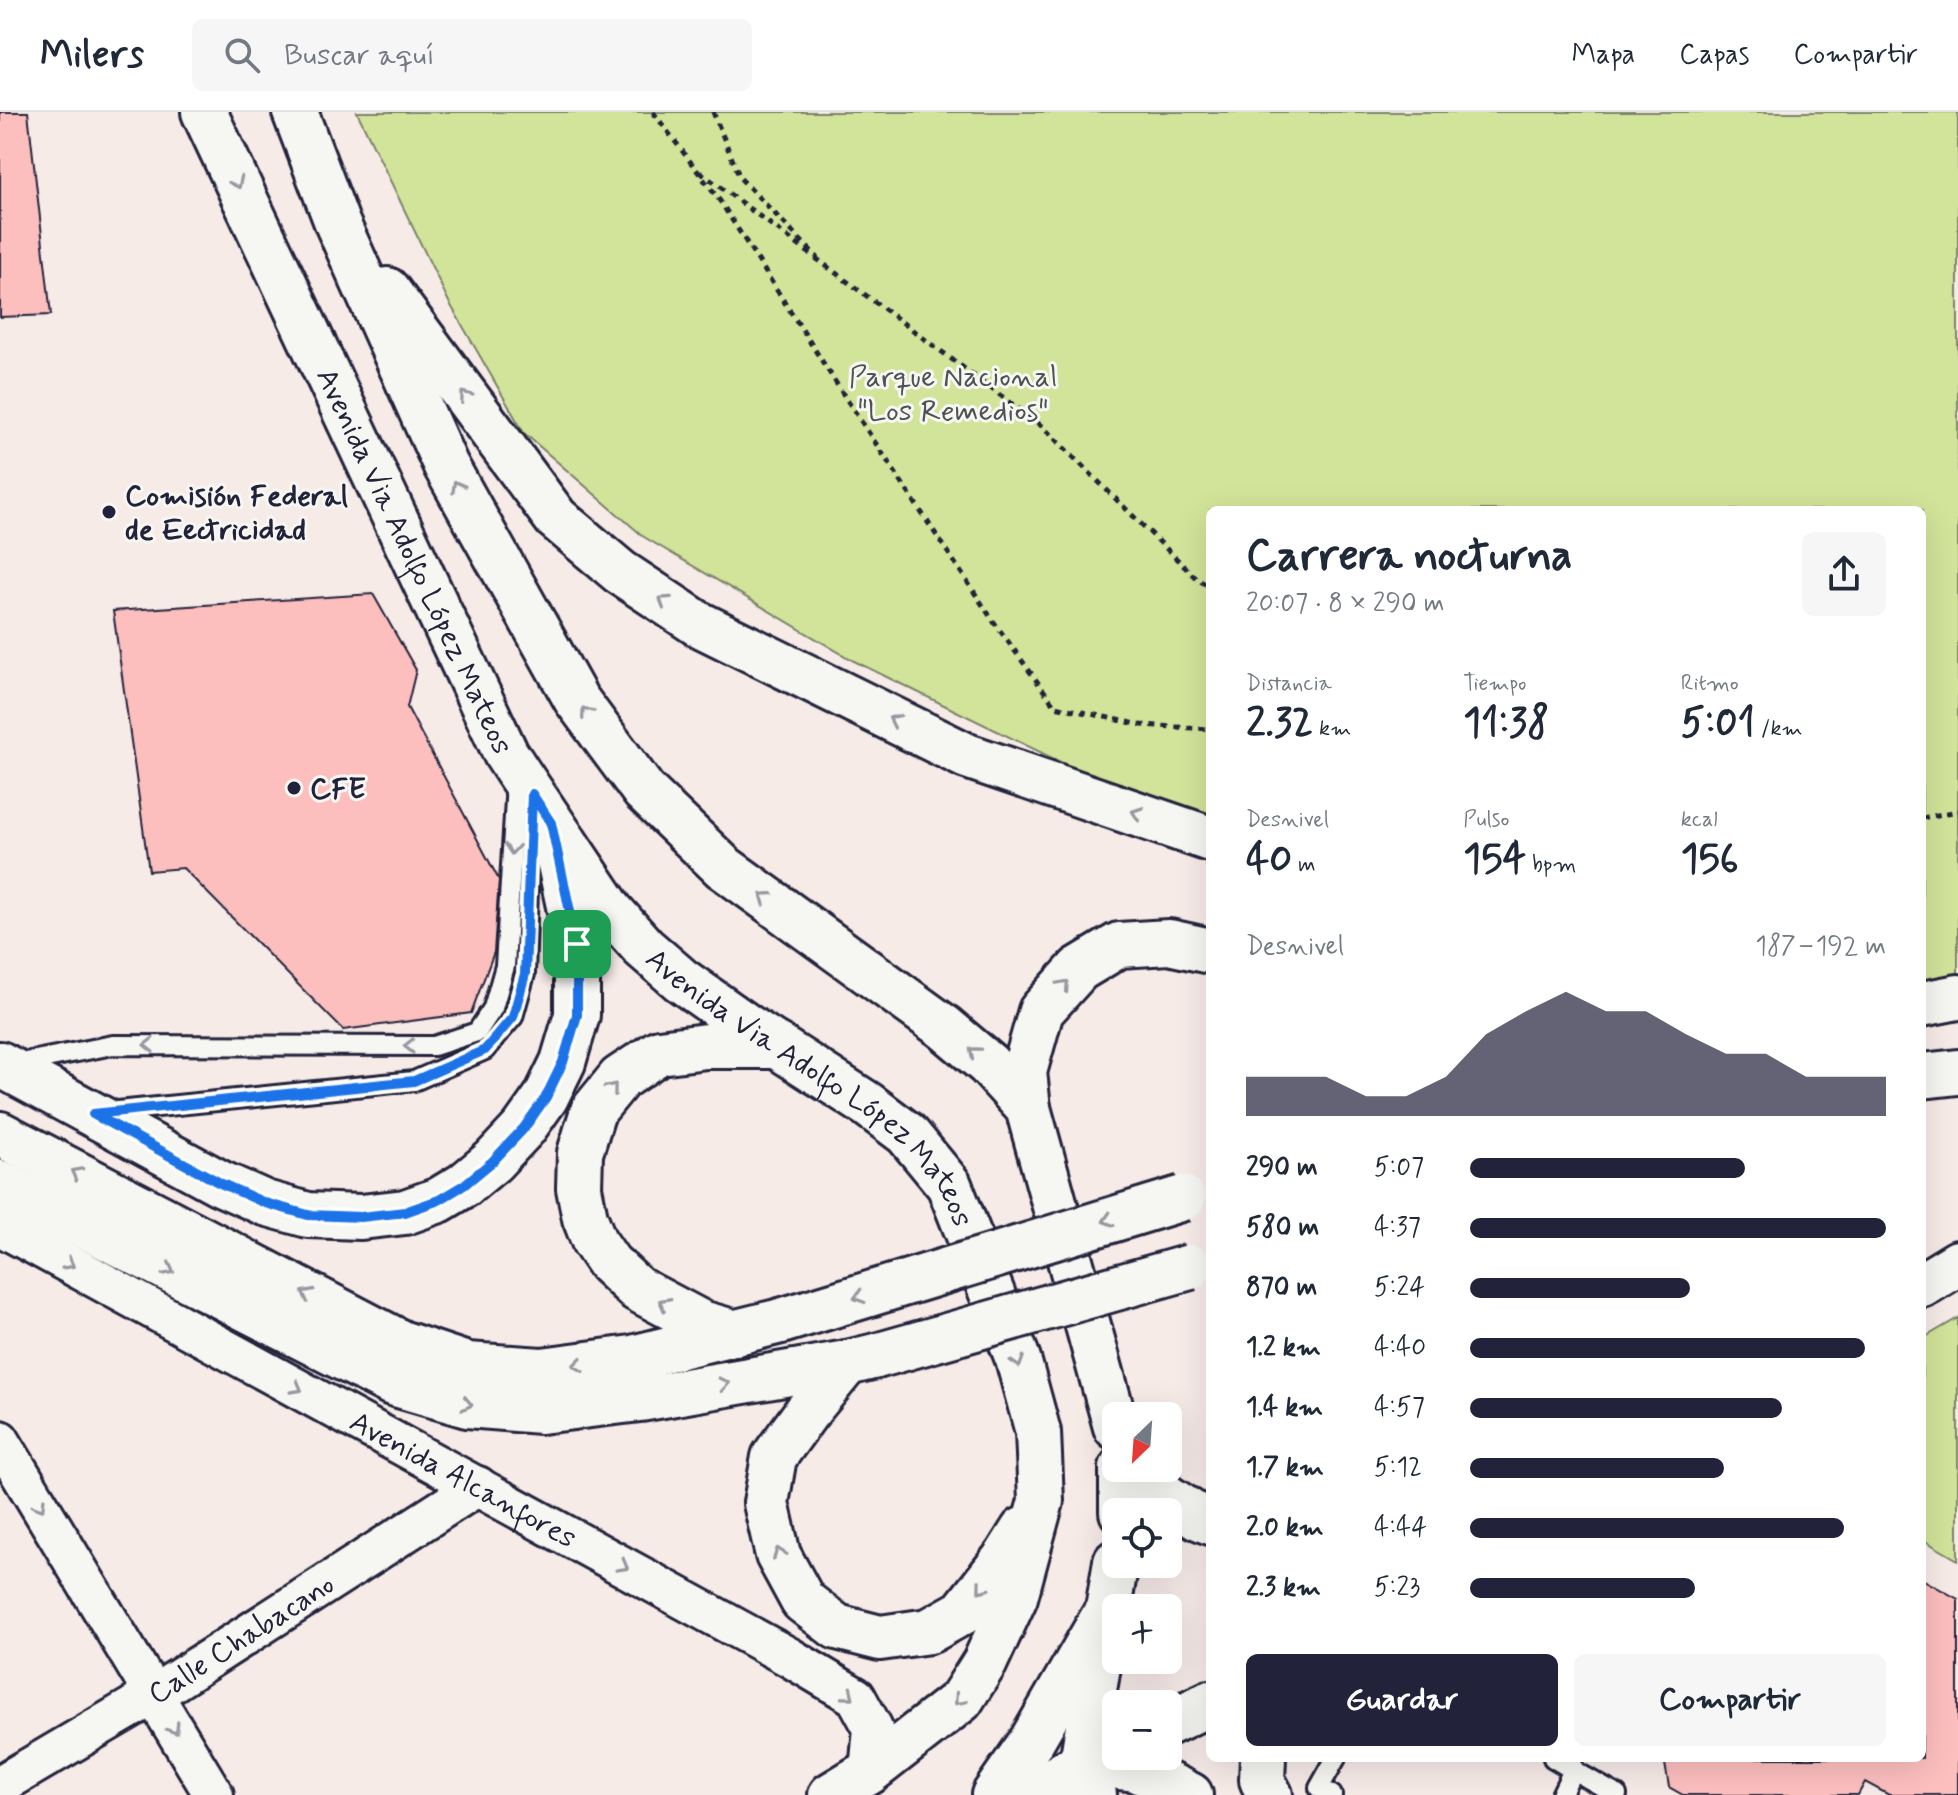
<!DOCTYPE html>
<html lang="es">
<meta charset="utf-8">
<style>
body{margin:0;font-family:Mynerve,sans-serif;background:#f6f6f7;color:#1f2937;height:100vh;display:flex;flex-direction:column;font-size:30px;white-space:nowrap}
*{box-sizing:border-box;margin:0}
p{font-size:26px;color:#747a83}
.icon{flex:none;width:44px;height:44px;fill:none;stroke:currentColor;stroke-width:2;stroke-linecap:round;stroke-linejoin:round}
.map{position:relative;flex:1;overflow:hidden}
.drawer{position:absolute;left:1206px;top:394px;width:720px;height:1256px;display:flex;flex-direction:column;background:#fff;border-radius:12px;box-shadow:0 8px 32px #0002}
.drawer>*{flex:none}
.needle{width:52px;rotate:205deg}
.fabs{position:absolute;left:1102px;top:1290px;display:grid;gap:16px}
.fabs a{display:grid;place-items:center;width:80px;height:80px;border-radius:12px;background:#fff;box-shadow:0 8px 32px #0002;font-size:40px}
.pin{position:absolute;display:grid;place-items:center;width:68px;height:68px;color:#fff;margin:-34px;border-radius:16px;box-shadow:0 4px 12px #0006}
.round{display:grid;place-items:center;flex:none;width:84px;height:84px;border-radius:12px;background:#f6f6f7}
.summary{display:flex;align-items:center;justify-content:space-between;height:136px;padding:0 40px}
h1{font-size:44px;font-weight:700;line-height:60px}
.metrics{display:grid;grid-template-columns:repeat(3,1fr);gap:12px;height:136px;padding:8px 40px}
.metrics div{display:grid;align-content:center}
.metrics b{font-size:40px;font-weight:700}
.metrics small{font-size:22px;font-weight:400}
.metrics p{font-size:22px}
.chart{height:224px;padding:16px 40px}
.chart p{display:flex;justify-content:space-between}
.chart svg{width:100%;height:144px;margin-top:8px;fill:#22223b;opacity:.7}
.button{display:flex;gap:16px;margin-top:auto;padding:16px 40px}
.button a{flex:1;height:92px;border-radius:12px;background:#22223b;color:#fff;font-size:32px;font-weight:700;line-height:92px;text-align:center}
.button a+a{background:#f6f6f7;color:#1f2937}
ul{padding:0 40px;list-style:none;font-size:26px}
li{display:grid;grid-template-columns:128px 96px 1fr;align-items:center;height:60px}
li i{height:20px;border-radius:10px;background:#22223b}
header{display:flex;align-items:center;gap:48px;box-sizing:border-box;height:112px;padding:0 40px;background:#fff;border-bottom:2px solid #e0e1e3}
header strong{font-size:38px}
nav{display:flex;gap:44px;margin-inline-start:auto;font-size:28px}
.search{width:560px;height:72px;background:#f6f6f7;display:flex;align-items:center;gap:20px;box-sizing:border-box;padding:0 28px;border-radius:12px;color:#747a83;font-size:30px}
.map>svg:first-child{display:block}
.green{fill:#d1e499;stroke:#7a836a;stroke-width:2}
.building{fill:#fcbfbe;stroke:#22223b;stroke-width:2}
.lines{fill:none;stroke-linecap:round;stroke-linejoin:round}
.service-casing{stroke:#22223b;stroke-width:24}
.minor-casing{stroke:#22223b;stroke-width:44}
.secondary-casing{stroke:#22223b;stroke-width:50}
.path{stroke:#22223b;stroke-width:5;stroke-dasharray:6 6;stroke-linecap:butt}
.service{stroke:#f6f6f2;stroke-width:18}
.minor{stroke:#f6f6f2;stroke-width:38}
.secondary{stroke:#f6f6f2;stroke-width:44}
.secondary-bridge-casing{stroke:#22223b;stroke-width:50;stroke-linecap:butt}
.secondary-bridge{stroke:#f6f6f2;stroke-width:44}
.oneway{stroke:#9797a0}
.route-casing{stroke:#fff;stroke-width:16}
.route{stroke:#1a73e8;stroke-width:10}
.poi-dot{fill:#22223b;stroke:#f6f6f2;stroke-width:3}
.labels{text-anchor:middle;stroke-width:6;stroke-linejoin:round;paint-order:stroke}
.park-label{font-size:30px;fill:#4e5252;stroke:#f6f6f2}
.poi-label{font-size:30px;font-weight:bold;fill:#22223b;stroke:#f6f6f2;text-anchor:start}
.street-label{font-size:30px;fill:#22223b;stroke:#f6f6f2}
</style>
<header>
<strong>Milers</strong>
<div class="search"><svg class="icon" aria-label="search" viewBox="0 0 24 24"><circle cx="10" cy="10" r="6"/><path d="M15 15l6 6"/></svg>Buscar aquí</div>
<nav><a>Mapa</a><a>Capas</a><a>Compartir</a></nav>
</header>
<div class="map">
<svg width="1958" height="1683" viewBox="0 0 1958 1683">
<rect width="100%" height="100%" fill="#f7ebe8"/>
<filter id="ink" filterUnits="userSpaceOnUse"><feTurbulence type="fractalNoise" baseFrequency=".0125" numOctaves="2"/><feDisplacementMap in="SourceGraphic" scale="16" xChannelSelector="R" yChannelSelector="G"/><feConvolveMatrix kernelMatrix="1 2 1 2 8 2 1 2 1" color-interpolation-filters="sRGB"/></filter>
<g filter="url(#ink)">
<g class="green">
<polygon points="357,0 1958,0 1958,870 1922,875 1922,398 1210,398 1210,707 1081,660 852,548 644,425 524,321 449,190"/>
<polygon points="1958,1206 1958,1448 1922,1427 1922,1227"/>
</g>
<g class="building">
<polygon points="0,0 28,0 51,203 0,205"/>
<polygon points="373,482 416,558 407,595 499,768 494,840 471,901 343,918 183,756 149,759 113,499"/>
<polygon points="1922,1467 1958,1487 1958,1683 1889,1683 1865,1670 1858,1683 1683,1683 1669,1675 1664,1646 1922,1646"/>
</g>
<g class="lines">
<g class="service-casing">
<g id="service">
<polyline points="15,952 113,933 434,934 477,920 493,896 505,854 516,670"/>
<polyline points="108,1000 414,969 485,938 513,905 525,862 531,696"/>
<polyline points="1553,1646 1573,1658 1561,1683"/>
<polyline points="1572,1646 1573,1658 1617,1683"/>
<polyline points="1332,1683 1319,1676 1336,1646"/>
</g>
</g>
<g class="minor-casing">
<g id="minor">
<path id="s1" d="M 0,1114 L 789,1545 L 856,1585 L 873,1616 L 869,1660"/>
<polyline points="0,1328 214,1683"/>
<path id="s2" d="M 0,1673 L 153,1583 L 478,1374"/>
</g>
</g>
<g class="secondary-casing">
<g id="secondary">
<path id="s3" d="M 204,0 L 506,642 L 517,659 L 611,799 L 644,836 L 681,868 L 746,914 L 867,992 L 907,1022 L 949,1073 L 1018,1247 L 1038,1320 L 1041,1389 L 1015,1485 L 985,1550 L 961,1588 L 869,1660 L 831,1683"/>
<polyline points="295,0 338,113 446,354 576,587 644,679 723,755 944,915 988,952 1028,996 1116,1315"/>
<polyline points="387,178 556,406 620,460 697,511 967,644 1210,727"/>
<polyline points="1922,892 1958,885"/>
<polyline points="0,952 220,1071 265,1091 308,1103 361,1105 405,1100 439,1088 464,1073 493,1049 524,1016 546,985 563,950 577,903 577,832 556,733"/>
<polyline points="1922,964 1958,960"/>
<polyline points="1028,996 1024,960 1041,899 1079,857 1119,833 1169,830 1210,839"/>
<polyline points="0,1022 401,1231 467,1253 542,1258 632,1246 781,1209"/>
<polyline points="0,1071 392,1271 467,1293 541,1299 640,1287 847,1251 876,1244"/>
<polyline points="1922,1173 1958,1151"/>
<polyline points="736,1221 701,1211 637,1177 609,1151 594,1129 585,1106 579,1076 580,1041 593,999 620,966 659,940 706,934 778,934"/>
<polyline points="847,1251 806,1301 774,1345 766,1391 778,1443 803,1489 837,1515 880,1526 929,1519 963,1500 1006,1445 1023,1418"/>
<polyline points="1122,1356 1122,1400"/>
<polyline points="1142,1356 1165,1384 1198,1405 1210,1410"/>
<polyline points="1168,1611 1210,1591"/>
<polyline points="1263,1646 1262,1668 1270,1683"/>
<polyline points="1082,1651 1136,1657 1190,1683"/>
<polyline points="994,1683 1031,1630 1108,1497 1116,1450"/>
<polyline points="1028,1683 1082,1651 1107,1640"/>
<polyline points="1094,1683 1091,1679 1082,1651 1102,1530"/>
</g>
</g>
<g class="path">
<polyline points="653,0 720,89 845,285 996,513 1055,594 1141,613 1210,617"/>
<polyline points="713,0 740,66 818,146"/>
<polyline points="700,60 1043,315 1197,467 1210,475"/>
<polyline points="1922,706 1958,699"/>
</g>
<use href="#service" class="service"/>
<use href="#minor" class="minor"/>
<use href="#secondary" class="secondary"/>
<g class="secondary-bridge-casing">
<g id="secondary-bridge">
<polyline points="781,1209 1183,1086"/>
<polyline points="876,1244 1190,1155"/>
</g>
</g>
<use href="#secondary-bridge" class="secondary-bridge"/>
</g>
<defs><path id="oneway-chevron" d="M-2-3.5L2.5 0L-2 3.5" fill="none" stroke-width="1.6" stroke-linecap="round" stroke-linejoin="round" transform="scale(2)"/></defs>
<g class="oneway">
<use href="#oneway-chevron" transform="translate(237 71) rotate(65)"/>
<use href="#oneway-chevron" transform="translate(465 284) rotate(-127)"/>
<use href="#oneway-chevron" transform="translate(457 374) rotate(-119)"/>
<use href="#oneway-chevron" transform="translate(664 489) rotate(-146)"/>
<use href="#oneway-chevron" transform="translate(586 600) rotate(-126)"/>
<use href="#oneway-chevron" transform="translate(894 608) rotate(-154)"/>
<use href="#oneway-chevron" transform="translate(1137 701) rotate(-161)"/>
<use href="#oneway-chevron" transform="translate(512 737) rotate(94)"/>
<use href="#oneway-chevron" transform="translate(765 785) rotate(-144)"/>
<use href="#oneway-chevron" transform="translate(1064 873) rotate(-48)"/>
<use href="#oneway-chevron" transform="translate(149 933) rotate(-180)"/>
<use href="#oneway-chevron" transform="translate(409 934) rotate(-180)"/>
<use href="#oneway-chevron" transform="translate(974 940) rotate(-140)"/>
<use href="#oneway-chevron" transform="translate(612 976) rotate(-51)"/>
<use href="#oneway-chevron" transform="translate(76 1061) rotate(-152)"/>
<use href="#oneway-chevron" transform="translate(1108 1108) rotate(163)"/>
<use href="#oneway-chevron" transform="translate(69 1152) rotate(29)"/>
<use href="#oneway-chevron" transform="translate(169 1158) rotate(27)"/>
<use href="#oneway-chevron" transform="translate(307 1182) rotate(-152)"/>
<use href="#oneway-chevron" transform="translate(859 1185) rotate(163)"/>
<use href="#oneway-chevron" transform="translate(664 1191) rotate(-152)"/>
<use href="#oneway-chevron" transform="translate(1018 1250) rotate(72)"/>
<use href="#oneway-chevron" transform="translate(578 1253) rotate(172)"/>
<use href="#oneway-chevron" transform="translate(724 1272) rotate(-10)"/>
<use href="#oneway-chevron" transform="translate(297 1276) rotate(29)"/>
<use href="#oneway-chevron" transform="translate(467 1292) rotate(11)"/>
<use href="#oneway-chevron" transform="translate(40 1394) rotate(59)"/>
<use href="#oneway-chevron" transform="translate(779 1441) rotate(-110)"/>
<use href="#oneway-chevron" transform="translate(623 1454) rotate(29)"/>
<use href="#oneway-chevron" transform="translate(982 1476) rotate(129)"/>
<use href="#oneway-chevron" transform="translate(849 1583) rotate(39)"/>
<use href="#oneway-chevron" transform="translate(959 1588) rotate(132)"/>
<use href="#oneway-chevron" transform="translate(174 1617) rotate(58)"/>
</g>
</g>
<g class="lines" filter="url(#ink)">
<g class="route-casing">
<polygon id="route" points="532,682 551,711 577,832 577,903 563,950 546,985 524,1016 493,1049 464,1073 439,1088 405,1100 361,1105 308,1103 265,1091 220,1071 93,1002 414,969 485,938 513,905 525,862"/>
</g>
<use href="#route" class="route"/>
</g>
<g class="poi-dot">
<circle cx="109" cy="400" r="8"/>
<circle cx="294" cy="676" r="8"/>
</g>
<g class="labels">
<g class="park-label">
<text x="953" y="274">Parque Nacional<tspan x="953" dy="34">"Los Remedios"</tspan></text>
</g>
<g class="poi-label">
<text x="125" y="393">Comisión Federal<tspan x="125" dy="34">de Eectricidad</tspan></text>
<text x="310" y="686">CFE</text>
</g>
<g class="street-label">
<text dy="10" stroke="none"><textPath href="#s3" startOffset="496">Avenida Via Adolfo López Mateos</textPath></text>
<text dy="10" stroke="none"><textPath href="#s3" startOffset="1168">Avenida Via Adolfo López Mateos</textPath></text>
<text dy="10" stroke="none"><textPath href="#s1" startOffset="528">Avenida Alcanfores</textPath></text>
<text dy="10" stroke="none"><textPath href="#s2" startOffset="282">Calle Chabacano</textPath></text>
</g>
</g>
</svg>
<div class="fabs">
<a><svg class="needle" viewBox="-14 -14 28 28"><path d="M0-13l5 13h-10z" fill="#e53935"/><path d="M0 13l5-13h-10z" fill="#747a83"/></svg></a>
<a><svg class="icon" aria-label="locate" viewBox="0 0 24 24"><circle cx="12" cy="12" r="6"/><path d="M12 2v4M12 18v4M2 12h4M18 12h4"/></svg></a>
<a>+</a>
<a>−</a>
</div>
<div class="pin" style="left:577px;top:832px;background:#1e9e55"><svg class="icon" aria-label="arrive" viewBox="0 0 24 24"><path d="M6 21V4h12l-3 4 3 4H6"/></svg></div>
<section class="drawer">
<div class="summary"><div><h1>Carrera nocturna</h1><p>20:07 · 8 × 290 m</p></div><a class="round"><svg class="icon" aria-label="share" viewBox="0 0 24 24"><path d="M12 15V3M7 8l5-5 5 5M5 13v7h14v-7"/></svg></a></div>
<div class="metrics">
<div><p>Distancia</p><b>2.32<small> km</small></b></div>
<div><p>Tiempo</p><b>11:38</b></div>
<div><p>Ritmo</p><b>5:01<small> /km</small></b></div>
</div>
<div class="metrics">
<div><p>Desnivel</p><b>40<small> m</small></b></div>
<div><p>Pulso</p><b>154<small> bpm</small></b></div>
<div><p>kcal</p><b>156</b></div>
</div>
<div class="chart"><p><span>Desnivel</span>187–192 m</p>
<svg viewBox="0 0 160 44" preserveAspectRatio="none"><path d="M0 44V32L10 32L20 32L30 38L40 38L50 32L60 19L70 12L80 6L90 12L100 12L110 19L120 25L130 25L140 32L150 32L160 32V44z"/></svg>
</div>
<ul>
<li><b>290 m</b>5:07<i style="width:66%"></i></li>
<li><b>580 m</b>4:37<i style="width:100%"></i></li>
<li><b>870 m</b>5:24<i style="width:53%"></i></li>
<li><b>1.2 km</b>4:40<i style="width:95%"></i></li>
<li><b>1.4 km</b>4:57<i style="width:75%"></i></li>
<li><b>1.7 km</b>5:12<i style="width:61%"></i></li>
<li><b>2.0 km</b>4:44<i style="width:90%"></i></li>
<li><b>2.3 km</b>5:23<i style="width:54%"></i></li>
</ul>
<div class="button"><a>Guardar</a><a>Compartir</a></div>
</section>
</div>
